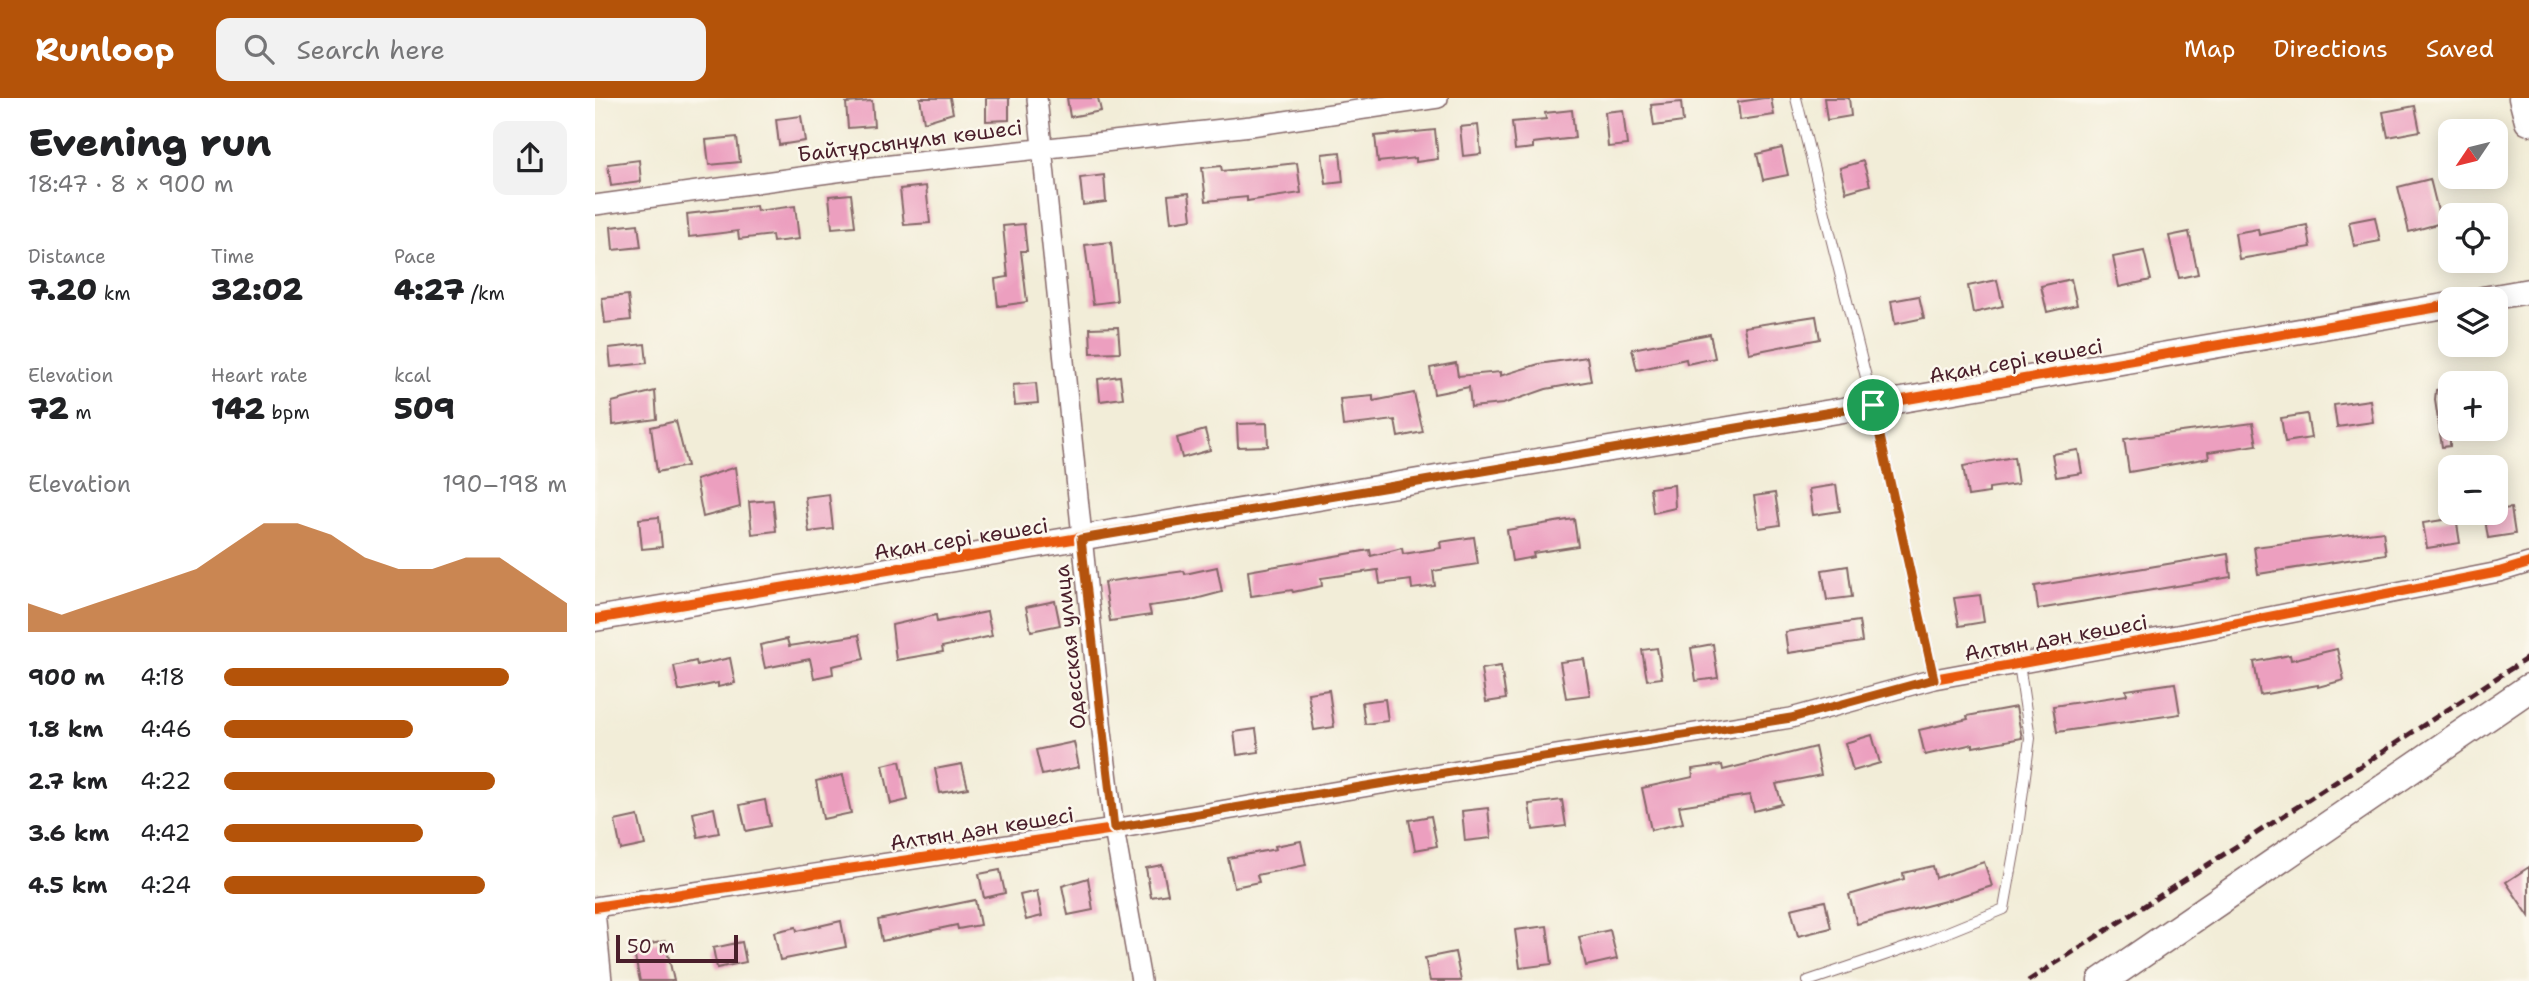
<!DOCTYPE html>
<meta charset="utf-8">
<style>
body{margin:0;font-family:"Shantell Sans",sans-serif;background:#f2f2f2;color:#202124;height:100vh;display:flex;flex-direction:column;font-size:26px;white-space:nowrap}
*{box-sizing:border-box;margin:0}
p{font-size:23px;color:#757577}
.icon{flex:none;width:38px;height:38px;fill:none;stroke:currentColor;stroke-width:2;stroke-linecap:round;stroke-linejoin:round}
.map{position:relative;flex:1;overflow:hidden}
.side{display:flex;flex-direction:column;background:#fff;width:595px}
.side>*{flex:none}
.needle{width:46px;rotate:235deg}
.tools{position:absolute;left:1843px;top:21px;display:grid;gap:14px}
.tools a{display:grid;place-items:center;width:70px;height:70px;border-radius:14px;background:#fff;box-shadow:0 4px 18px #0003;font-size:35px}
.scale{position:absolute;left:21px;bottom:18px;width:122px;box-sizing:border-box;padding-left:7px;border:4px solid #4a1f2b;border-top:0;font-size:19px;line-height:24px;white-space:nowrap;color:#4a1f2b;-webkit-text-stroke:5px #fbf7ec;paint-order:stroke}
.pin{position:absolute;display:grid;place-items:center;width:60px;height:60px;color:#fff;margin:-30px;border:4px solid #fff;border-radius:50%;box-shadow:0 2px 7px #0007}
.round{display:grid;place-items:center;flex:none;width:74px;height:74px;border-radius:14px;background:#f2f2f2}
.head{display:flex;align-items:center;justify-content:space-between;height:119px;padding:0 28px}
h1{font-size:38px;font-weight:800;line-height:52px}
.figures{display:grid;grid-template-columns:repeat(3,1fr);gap:10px;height:119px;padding:7px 28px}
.figures div{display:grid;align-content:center}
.figures b{font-size:30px;font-weight:800}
.figures small{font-size:19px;font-weight:400}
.figures p{font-size:19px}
.chart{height:196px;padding:14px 28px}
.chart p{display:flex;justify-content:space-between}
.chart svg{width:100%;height:126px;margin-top:7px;fill:#b45309;opacity:.7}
ul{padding:0 28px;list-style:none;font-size:23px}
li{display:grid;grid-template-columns:112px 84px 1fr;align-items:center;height:52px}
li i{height:18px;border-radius:9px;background:#b45309}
header{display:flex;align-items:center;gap:42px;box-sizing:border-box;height:98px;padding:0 35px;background:#b45309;color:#fff}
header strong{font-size:33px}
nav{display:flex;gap:38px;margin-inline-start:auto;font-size:24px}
.search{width:490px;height:63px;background:#f2f2f2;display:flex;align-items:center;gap:18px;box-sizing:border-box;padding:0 24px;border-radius:14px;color:#757577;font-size:26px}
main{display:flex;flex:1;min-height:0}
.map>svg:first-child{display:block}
.building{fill:#ec9fbf}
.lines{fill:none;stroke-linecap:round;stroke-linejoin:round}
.service-casing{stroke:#856768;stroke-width:12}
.minor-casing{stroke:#856768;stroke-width:22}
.tertiary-casing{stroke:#856768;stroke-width:27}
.secondary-casing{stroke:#856768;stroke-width:31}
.service{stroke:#fff;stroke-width:10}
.minor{stroke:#fff;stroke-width:19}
.tertiary{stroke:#fff;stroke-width:24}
.secondary{stroke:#fff;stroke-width:28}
.rail{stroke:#4a1f2b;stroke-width:5;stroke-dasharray:10 5;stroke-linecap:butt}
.cycleway-casing{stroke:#fbf7ec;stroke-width:15}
.cycleway{stroke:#e8590c;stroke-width:10}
.route-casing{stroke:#fff;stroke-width:14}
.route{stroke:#b45309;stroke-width:9}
.labels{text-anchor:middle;stroke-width:5;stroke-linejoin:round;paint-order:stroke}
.street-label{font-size:21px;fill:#4a1f2b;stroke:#fbf7ec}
</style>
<header>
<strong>Runloop</strong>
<div class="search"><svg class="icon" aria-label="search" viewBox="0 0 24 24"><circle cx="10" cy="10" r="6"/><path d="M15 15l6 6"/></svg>Search here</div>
<nav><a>Map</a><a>Directions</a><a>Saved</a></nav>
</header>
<main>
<section class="side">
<div class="head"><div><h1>Evening run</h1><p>18:47 · 8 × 900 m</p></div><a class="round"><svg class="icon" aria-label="share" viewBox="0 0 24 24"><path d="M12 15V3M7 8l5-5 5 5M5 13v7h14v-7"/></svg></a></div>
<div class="figures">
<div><p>Distance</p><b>7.20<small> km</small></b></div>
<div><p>Time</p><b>32:02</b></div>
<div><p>Pace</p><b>4:27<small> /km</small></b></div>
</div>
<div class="figures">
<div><p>Elevation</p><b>72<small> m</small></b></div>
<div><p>Heart rate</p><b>142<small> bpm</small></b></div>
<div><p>kcal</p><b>509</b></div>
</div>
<div class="chart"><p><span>Elevation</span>190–198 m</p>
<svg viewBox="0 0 160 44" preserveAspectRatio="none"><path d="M0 44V34L10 38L20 34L30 30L40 26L50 22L60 14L70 6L80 6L90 10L100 18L110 22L120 22L130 18L140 18L150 26L160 34V44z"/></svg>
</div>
<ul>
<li><b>900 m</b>4:18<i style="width:83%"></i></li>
<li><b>1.8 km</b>4:46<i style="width:55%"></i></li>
<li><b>2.7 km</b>4:22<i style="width:79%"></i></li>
<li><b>3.6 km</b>4:42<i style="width:58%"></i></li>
<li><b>4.5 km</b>4:24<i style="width:76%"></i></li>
</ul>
</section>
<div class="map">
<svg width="1934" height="883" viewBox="0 0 1934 883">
<rect width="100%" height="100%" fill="#fbf7ec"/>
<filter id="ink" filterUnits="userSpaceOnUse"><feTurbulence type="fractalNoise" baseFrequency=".0143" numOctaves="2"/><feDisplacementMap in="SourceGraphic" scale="14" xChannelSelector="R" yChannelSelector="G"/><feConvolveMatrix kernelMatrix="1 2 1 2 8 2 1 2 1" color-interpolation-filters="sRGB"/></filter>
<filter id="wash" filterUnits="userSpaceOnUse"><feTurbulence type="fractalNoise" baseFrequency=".00686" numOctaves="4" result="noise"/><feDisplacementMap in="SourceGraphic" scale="28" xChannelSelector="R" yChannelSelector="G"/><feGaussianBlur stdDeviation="1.57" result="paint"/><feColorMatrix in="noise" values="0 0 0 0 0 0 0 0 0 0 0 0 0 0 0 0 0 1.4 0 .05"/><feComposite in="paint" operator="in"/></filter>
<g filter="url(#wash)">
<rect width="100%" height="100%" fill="#f2edd8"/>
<g id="blocks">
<g class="building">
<polygon points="325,0 355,0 358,15 329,24"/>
<polygon points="391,0 414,0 414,22 391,23"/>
<polygon points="472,0 503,0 506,13 475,19"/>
<polygon points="1169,0 1176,0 1179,17 1145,22 1143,4"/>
<polygon points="1229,0 1254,0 1256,18 1232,22"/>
<polygon points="277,3 279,28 253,30 251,5"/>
<polygon points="1086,4 1088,24 1059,28 1056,7"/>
<polygon points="1820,8 1825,33 1793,39 1788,14"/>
<polygon points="977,12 980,40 938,45 938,50 920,52 917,24 951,21 950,15"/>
<polygon points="1028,12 1032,47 1013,49 1010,14"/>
<polygon points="206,18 210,43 184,47 181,21"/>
<polygon points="883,27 886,56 868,58 865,29"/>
<polygon points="840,32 843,61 821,64 821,60 783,64 780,38"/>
<polygon points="142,39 145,64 114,67 111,42"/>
<polygon points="1187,50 1193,77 1168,82 1162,56"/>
<polygon points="745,54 748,84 731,86 727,56"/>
<polygon points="44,62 46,84 16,88 13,66"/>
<polygon points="1268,63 1275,87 1251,94 1245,70"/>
<polygon points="702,65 706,95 652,103 652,99 611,103 607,70 626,68 627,73"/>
<polygon points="509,77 511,104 488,107 485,80"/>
<polygon points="1835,81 1846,125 1814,134 1803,89"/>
<polygon points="331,88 335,125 309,127 305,91"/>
<polygon points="594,95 597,121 576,124 573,97"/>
<polygon points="256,96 260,128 237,130 234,98"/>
<polygon points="161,108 162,113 200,108 204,141 178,144 177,137 144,141 143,133 94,139 92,116"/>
<polygon points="1780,119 1785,143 1759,148 1754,124"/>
<polygon points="43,126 46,149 18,152 16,129"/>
<polygon points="429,126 432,153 426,153 432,204 403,208 400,181 413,179 408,128"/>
<polygon points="1712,127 1716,149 1644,161 1640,135 1663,131 1664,137"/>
<polygon points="1594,134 1603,176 1584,180 1574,138"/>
<polygon points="516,144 522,203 498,206 490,147"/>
<polygon points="1549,153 1556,182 1524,189 1518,159"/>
<polygon points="1476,181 1482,207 1452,214 1446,188"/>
<polygon points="1402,182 1408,208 1378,215 1373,188"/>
<polygon points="33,197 36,222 10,225 7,200"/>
<polygon points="1324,198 1329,220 1300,226 1296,203"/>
<polygon points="1221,218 1225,241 1154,255 1149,229"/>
<polygon points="523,229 525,254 496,255 495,230"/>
<polygon points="1115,236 1120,260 1092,266 1091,261 1042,272 1037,251"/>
<polygon points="50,246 52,265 16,269 14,250"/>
<polygon points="992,259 996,283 951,291 908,306 876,309 874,289 839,296 835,270 861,265 863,278 905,274 905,278 944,266"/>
<polygon points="525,278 528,300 505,303 503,281"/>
<polygon points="441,285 443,305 420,307 418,287"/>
<polygon points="1855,290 1855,348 1847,349 1840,302 1841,292"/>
<polygon points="60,293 62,321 18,327 17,304"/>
<polygon points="819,295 828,334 803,339 800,322 748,328 745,301 778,298 778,303"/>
<polygon points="1775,302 1778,324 1742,329 1739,307"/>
<polygon points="1712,316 1716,340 1690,344 1686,320"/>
<polygon points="81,323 92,368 62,374 56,329"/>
<polygon points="672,325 673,348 643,349 642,326"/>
<polygon points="1658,325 1662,347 1613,354 1614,360 1534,374 1529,341"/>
<polygon points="610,332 615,352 587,360 582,340"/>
<polygon points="1483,352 1487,375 1461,379 1457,356"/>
<polygon points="1419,359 1423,386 1394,390 1394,395 1373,398 1368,368"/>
<polygon points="140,369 145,409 108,419 101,382"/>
<polygon points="1079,387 1080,410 1058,415 1055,390"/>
<polygon points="1241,387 1245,413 1218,417 1214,391"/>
<polygon points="1180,395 1185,427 1164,430 1159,398"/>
<polygon points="234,396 238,431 214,434 210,399"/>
<polygon points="178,402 181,433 157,436 154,404"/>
<polygon points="1916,410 1920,436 1893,440 1889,415 1900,415 1900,412"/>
<polygon points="64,419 67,449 47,451 44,421"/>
<polygon points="1861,420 1865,445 1832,450 1828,425"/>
<polygon points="979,421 983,448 938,455 939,459 917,463 912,432"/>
<polygon points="1788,433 1791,456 1663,476 1659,449"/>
<polygon points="879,439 883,466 838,473 840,488 817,491 816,482 785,486 783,472 726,480 727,488 698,494 697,492 656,498 653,473 775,452 776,458 807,450 808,456 846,450 845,444"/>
<polygon points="1633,456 1636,479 1443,511 1440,488"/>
<polygon points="1253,468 1257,499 1232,502 1227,472"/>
<polygon points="622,469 627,494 593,503 554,508 556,517 515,523 509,484 589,473 590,476"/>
<polygon points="1385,497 1389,524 1364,528 1359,500"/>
<polygon points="460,503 465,527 436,533 431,509"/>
<polygon points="392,514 397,538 347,549 348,554 301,562 297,527 341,517 342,524"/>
<polygon points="1264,523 1267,544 1193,555 1190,534"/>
<polygon points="264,537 269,561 237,568 238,576 219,580 215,561 170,570 165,547 192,541 194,548"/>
<polygon points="1118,546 1123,580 1101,583 1096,550"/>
<polygon points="1062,550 1067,580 1052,582 1047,552"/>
<polygon points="1742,551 1749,582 1723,589 1723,587 1665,597 1659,564 1695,557 1696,562"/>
<polygon points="135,560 140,585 123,589 123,585 84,593 79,568 101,563 102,567"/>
<polygon points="989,561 995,597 971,600 965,564"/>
<polygon points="906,568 911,601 891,604 886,571"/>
<polygon points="1580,585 1585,616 1462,634 1458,608 1532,597 1531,592"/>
<polygon points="734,592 739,629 719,632 713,595"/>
<polygon points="790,601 793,623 770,626 767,604"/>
<polygon points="1421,609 1427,640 1378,649 1378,646 1330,657 1324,632 1373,621 1372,618"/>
<polygon points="661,631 664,654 642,657 639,634"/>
<polygon points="1277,637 1285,665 1258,673 1250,645"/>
<polygon points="479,644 484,669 447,677 441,652"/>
<polygon points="1220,649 1226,677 1181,686 1187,706 1159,713 1155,697 1084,708 1088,725 1056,732 1047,690 1098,679 1097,671 1127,667 1128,672"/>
<polygon points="305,663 313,702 296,706 288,667"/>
<polygon points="367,666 373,690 345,695 340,671"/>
<polygon points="248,677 256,715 228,721 221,683"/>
<polygon points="170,702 175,728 151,733 145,707"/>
<polygon points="967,702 971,728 938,732 934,706"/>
<polygon points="119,710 124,735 103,739 98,715"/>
<polygon points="893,710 896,740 870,743 867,713"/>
<polygon points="43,718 50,747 26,752 20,723"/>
<polygon points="836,718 842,748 820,752 814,722"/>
<polygon points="706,743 711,767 662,777 664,784 639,789 633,760 681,751 680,748"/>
<polygon points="1389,764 1397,788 1350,803 1262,826 1254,797 1309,781 1308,775 1338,768 1341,780"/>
<polygon points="567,767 573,796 556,799 551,770"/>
<polygon points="1934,769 1934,818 1911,784"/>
<polygon points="405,772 410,795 389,800 384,776"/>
<polygon points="493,780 498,812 473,817 467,788"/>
<polygon points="442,793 447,818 431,822 425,797"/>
<polygon points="380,802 385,827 363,831 362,827 287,843 283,822"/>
<polygon points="1230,803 1236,830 1203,838 1196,811"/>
<polygon points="246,823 251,849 185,862 179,834 201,829 202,833"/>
<polygon points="952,828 957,866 925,870 920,832"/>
<polygon points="1015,832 1022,861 991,868 984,839"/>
<polygon points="70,843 79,883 45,883 38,850"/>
<polygon points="147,844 151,864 122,870 118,850"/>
<polygon points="860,854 866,883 835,883 830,860"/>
</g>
</g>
</g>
<g filter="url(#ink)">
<use href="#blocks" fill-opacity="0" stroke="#856768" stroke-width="2"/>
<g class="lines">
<g class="service-casing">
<g id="service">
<polyline points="1201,0 1278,307 1339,581"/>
<polyline points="1213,883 1328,844 1409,811 1421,744 1435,640 1424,566"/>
</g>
</g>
<g class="minor-casing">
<g id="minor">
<polyline points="442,0 507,633 519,731 546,883"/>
<polyline points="0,107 278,69 656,28 843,0"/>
<polyline points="0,809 519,731 898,667 1196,620 1339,581 1587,536 1904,474 1934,465"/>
<polyline points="0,813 7,883"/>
</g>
</g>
<g class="tertiary-casing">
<g id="tertiary">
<polyline points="1888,201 1934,193"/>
<polyline points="0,521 1278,307 1855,207"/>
</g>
</g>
<g class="secondary-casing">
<g id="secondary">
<polyline points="1928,0 1934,23"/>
<polyline points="1507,883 1934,590"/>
</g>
</g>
<use href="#service" class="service"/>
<use href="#minor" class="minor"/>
<use href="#tertiary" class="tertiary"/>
<use href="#secondary" class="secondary"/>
<polyline class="rail" points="1433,883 1934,559"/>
<g class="cycleway-casing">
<g id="cycleway">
<polyline points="0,521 1278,307 1855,207"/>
<polyline points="0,809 519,731 898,667 1196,620 1339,581 1587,536 1904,474 1934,465"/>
</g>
</g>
<use href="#cycleway" class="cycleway"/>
</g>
</g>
<g class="lines" filter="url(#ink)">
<g class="route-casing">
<polygon id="route" points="1278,307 1339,581 1196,620 898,667 519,730 486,441"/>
</g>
<use href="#route" class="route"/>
</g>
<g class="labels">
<g class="street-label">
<text transform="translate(315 43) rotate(-7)" y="7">Байтұрсынұлы көшесі</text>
<text transform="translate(1421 263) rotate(-10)" y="7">Ақан сері көшесі</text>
<text transform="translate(366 441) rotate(-9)" y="7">Ақан сері көшесі</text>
<text transform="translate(1461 540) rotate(-10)" y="7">Алтын дән көшесі</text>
<text transform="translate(475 549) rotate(-96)" y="7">Одесская улица</text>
<text transform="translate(387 731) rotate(-9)" y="7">Алтын дән көшесі</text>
</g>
</g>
</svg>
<div class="tools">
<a><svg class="needle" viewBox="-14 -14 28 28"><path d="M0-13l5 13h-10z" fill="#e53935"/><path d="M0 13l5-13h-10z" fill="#757577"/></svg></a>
<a><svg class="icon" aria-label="locate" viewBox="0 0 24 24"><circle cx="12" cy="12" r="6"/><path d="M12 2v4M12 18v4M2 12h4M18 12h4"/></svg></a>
<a><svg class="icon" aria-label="layers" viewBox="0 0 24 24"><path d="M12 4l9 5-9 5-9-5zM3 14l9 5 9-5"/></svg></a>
<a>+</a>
<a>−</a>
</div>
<div class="scale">50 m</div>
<div class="pin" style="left:1278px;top:307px;background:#1e9e55"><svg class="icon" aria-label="arrive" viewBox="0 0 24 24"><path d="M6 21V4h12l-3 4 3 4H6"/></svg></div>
</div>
</main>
